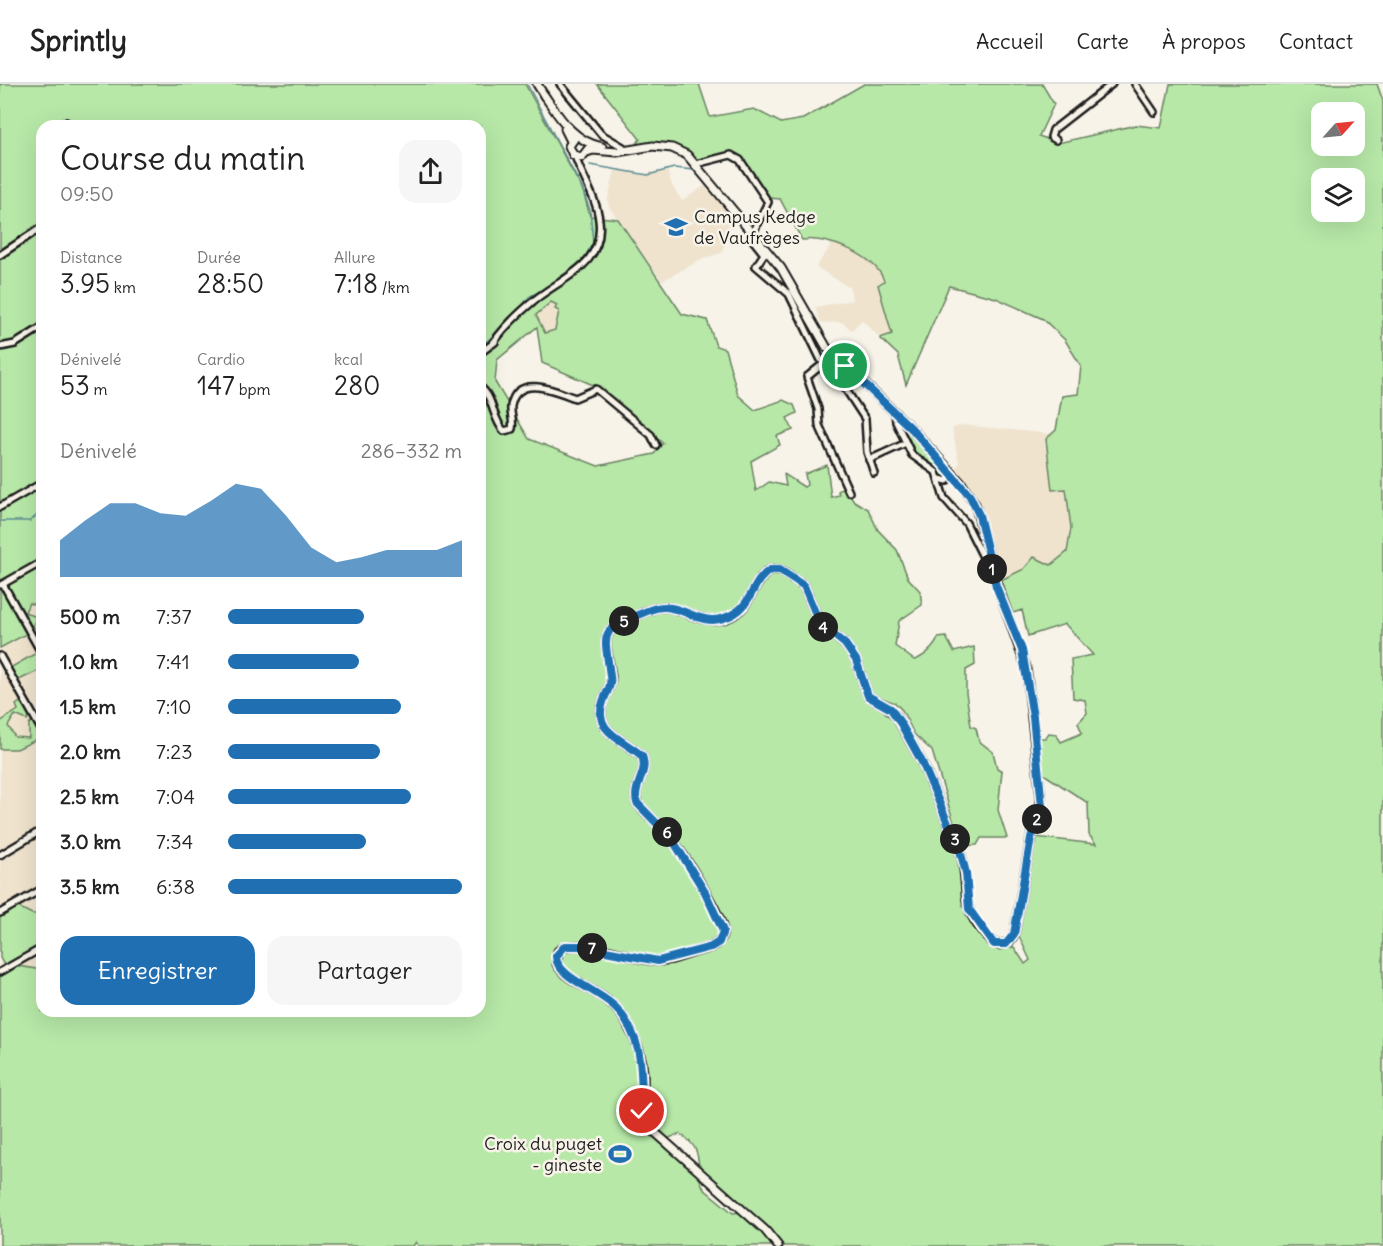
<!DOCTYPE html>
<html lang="fr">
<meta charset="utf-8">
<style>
body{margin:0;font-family:Delius,sans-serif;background:#f6f6f6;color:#222;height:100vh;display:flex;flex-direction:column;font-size:22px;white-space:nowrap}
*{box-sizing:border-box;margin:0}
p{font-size:20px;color:#767676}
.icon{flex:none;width:33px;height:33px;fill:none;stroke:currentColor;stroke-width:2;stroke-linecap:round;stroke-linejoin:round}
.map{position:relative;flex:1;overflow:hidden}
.sheet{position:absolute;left:36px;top:36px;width:450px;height:897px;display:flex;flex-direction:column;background:#fff;border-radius:18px;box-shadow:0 6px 24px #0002}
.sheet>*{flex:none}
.needle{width:39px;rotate:63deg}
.controls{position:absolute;left:1311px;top:18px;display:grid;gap:12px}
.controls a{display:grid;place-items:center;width:54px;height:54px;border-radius:12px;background:#fff;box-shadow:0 6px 24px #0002;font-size:30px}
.pin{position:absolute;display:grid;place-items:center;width:51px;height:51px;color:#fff;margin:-26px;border:3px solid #fff;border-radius:50%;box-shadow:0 2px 6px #0007}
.km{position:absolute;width:30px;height:30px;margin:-15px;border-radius:50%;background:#222;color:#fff;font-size:16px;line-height:30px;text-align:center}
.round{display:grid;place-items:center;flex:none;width:63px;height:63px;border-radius:18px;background:#f6f6f6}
.summary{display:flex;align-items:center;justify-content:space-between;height:102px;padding:0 24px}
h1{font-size:33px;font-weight:600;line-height:45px}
.metrics{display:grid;grid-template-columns:repeat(3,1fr);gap:9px;height:102px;padding:6px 24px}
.metrics div{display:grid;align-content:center}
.metrics b{font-size:26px;font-weight:600}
.metrics small{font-size:16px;font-weight:400}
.metrics p{font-size:16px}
.chart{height:168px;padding:12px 24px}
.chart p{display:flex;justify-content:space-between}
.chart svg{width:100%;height:108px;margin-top:6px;fill:#1f6fb2;opacity:.7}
.button{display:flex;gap:12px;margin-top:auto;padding:12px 24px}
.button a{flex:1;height:69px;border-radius:18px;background:#1f6fb2;color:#fff;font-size:24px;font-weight:600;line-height:69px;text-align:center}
.button a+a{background:#f6f6f6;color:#222}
ul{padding:0 24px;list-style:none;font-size:20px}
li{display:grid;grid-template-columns:96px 72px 1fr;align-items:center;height:45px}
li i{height:15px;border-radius:8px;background:#1f6fb2}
header{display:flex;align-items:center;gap:36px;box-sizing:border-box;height:84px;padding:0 30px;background:#fff;border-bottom:2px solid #e0e0e0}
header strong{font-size:28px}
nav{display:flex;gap:33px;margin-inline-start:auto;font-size:21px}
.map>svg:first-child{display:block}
.built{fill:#efe3ce}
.green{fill:#b7e8a8;stroke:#6a8262;stroke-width:1.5;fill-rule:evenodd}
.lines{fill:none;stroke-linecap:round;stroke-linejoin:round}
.stream{stroke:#5c8c92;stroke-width:1.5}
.minor-casing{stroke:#1c1c1c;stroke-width:10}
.major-casing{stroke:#1c1c1c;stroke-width:11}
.minor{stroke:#f7f3e8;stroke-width:5}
.major{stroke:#f7f3e8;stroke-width:7}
.route-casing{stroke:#fff;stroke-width:12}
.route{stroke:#1f6fb2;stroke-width:8}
.labels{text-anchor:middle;stroke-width:5;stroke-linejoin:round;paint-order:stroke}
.poi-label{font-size:18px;fill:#1c1c1c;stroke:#f7f3e8;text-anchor:start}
</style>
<header>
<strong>Sprintly</strong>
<nav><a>Accueil</a><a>Carte</a><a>À propos</a><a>Contact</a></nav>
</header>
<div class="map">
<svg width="1383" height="1162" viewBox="0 0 1383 1162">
<rect width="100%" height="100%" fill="#f7f3e8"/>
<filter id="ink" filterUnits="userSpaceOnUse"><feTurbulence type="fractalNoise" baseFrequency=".0167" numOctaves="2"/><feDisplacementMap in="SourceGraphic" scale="12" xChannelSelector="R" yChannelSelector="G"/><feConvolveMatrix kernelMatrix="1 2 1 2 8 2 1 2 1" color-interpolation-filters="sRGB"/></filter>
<g filter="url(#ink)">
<g class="built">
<polygon points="615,86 643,90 667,86 672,101 682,117 707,100 736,135 729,140 722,169 704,174 662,197 609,123 608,115"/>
<polygon points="830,157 852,165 880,185 884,197 878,202 892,250 880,254 862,236 852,246 842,238 821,239 815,223 852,216 850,204 816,183 830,163"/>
<polygon points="551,218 557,221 559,227 557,241 555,247 545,249 536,231"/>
<polygon points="961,341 1052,350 1046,355 1053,406 1066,405 1071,444 1067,468 1051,481 1034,473 1024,485 1001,496 1011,530 999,498 982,429 974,411 955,386 959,379 952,345"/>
<polygon points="42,474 42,886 18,882 0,893 0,499"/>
</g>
<g class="green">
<path d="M 0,0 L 525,0 L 583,107 L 590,132 L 618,135 L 682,230 L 707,236 L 716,262 L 725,265 L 738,311 L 755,326 L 783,316 L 794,321 L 797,329 L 787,334 L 793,346 L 777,352 L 780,361 L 751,377 L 756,407 L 769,398 L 786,402 L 784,390 L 804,403 L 807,401 L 805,390 L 827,381 L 831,413 L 839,411 L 838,407 L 845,403 L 854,417 L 868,425 L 878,446 L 897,466 L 908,494 L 920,507 L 922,521 L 899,537 L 895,562 L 914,576 C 923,574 935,563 938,554 L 946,553 L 954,568 L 974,563 L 975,581 L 966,586 L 966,609 L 971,642 L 976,644 L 979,657 L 993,668 L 997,684 L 1002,687 L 998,726 L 1007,754 L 981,754 L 977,761 L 961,762 L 932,667 L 914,650 L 902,626 L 895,619 L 871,610 L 860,575 L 849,558 L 820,534 L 806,501 L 775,483 C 757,503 742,529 714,534 L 652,523 L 609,542 L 604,553 L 609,600 L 601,617 L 605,647 L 637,670 L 642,679 L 633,709 C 658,740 719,814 720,852 C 685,888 609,867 565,860 L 555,881 L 616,926 L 635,961 L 641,987 L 639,1023 L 643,1038 L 697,1089 L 704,1105 L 733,1129 L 742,1128 L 767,1150 L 775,1162 L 418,1162 L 416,1158 L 413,1162 L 0,1162 L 0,893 L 18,882 L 42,886 L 42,927 L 480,927 L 480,42 L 42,42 L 42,474 L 0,499 ZM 551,218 L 557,221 L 555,225 L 559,227 L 555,246 L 545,249 L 536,231 ZM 537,243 L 542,279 L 600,304 L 663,359 L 654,370 L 598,382 L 529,355 L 495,298 L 497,276 Z"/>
<path d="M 597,0 L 699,0 L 710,33 L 754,25 L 781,39 L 803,35 L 864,0 L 1042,0 L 1054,20 L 1039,52 L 1058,59 L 1136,41 L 1161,44 L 1170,0 L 1377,0 L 1383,17 L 1383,1162 L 781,1162 L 767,1144 L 699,1084 C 698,1066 695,1060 680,1050 L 666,1055 L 651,1041 L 645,1031 L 646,998 L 626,932 L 603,908 L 565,886 L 561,881 L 559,872 L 566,865 L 579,865 L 663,879 L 713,866 L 723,857 L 708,806 L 640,718 C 639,700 652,687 644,670 L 615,651 L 605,637 L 606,619 L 614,601 L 609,554 L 618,542 L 664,526 L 706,539 L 740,530 L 752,517 L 771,489 C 805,490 804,523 820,544 C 829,557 844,562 852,576 C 860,588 860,603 866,615 C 874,622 885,624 893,633 C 915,657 948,742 958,776 C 962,790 960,803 962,817 C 965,831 978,851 988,860 C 996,869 1004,864 1014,863 L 1025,880 L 1030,876 L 1018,850 L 1035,753 L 1096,760 L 1089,751 L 1088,719 L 1042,689 L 1039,654 L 1045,654 L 1049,649 L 1056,650 L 1061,658 L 1082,649 L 1078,639 L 1087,629 L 1085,616 L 1073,614 L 1071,575 L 1093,571 L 1065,540 L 1028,552 L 1022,526 L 1013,529 L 1001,496 L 1024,485 L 1034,473 L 1051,481 L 1067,468 L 1071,444 L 1066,405 L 1052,406 L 1046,355 L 1056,346 L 1062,312 L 1078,310 L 1081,282 L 1065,256 L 1043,235 L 996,214 L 949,202 L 906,301 L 898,271 L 880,254 L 892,250 L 878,201 L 884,197 C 877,172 828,152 802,156 L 780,115 L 769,114 L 740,72 L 732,69 L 699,77 C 676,56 665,58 635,62 L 640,55 ZM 1322,28 L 1354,28 L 1354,62 L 1322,62 ZM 1322,94 L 1354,94 L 1354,128 L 1322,128 Z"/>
<polygon points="899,337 948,389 946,394 941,393 938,387 915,372"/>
<polygon points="38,485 42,487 42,520 40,523 29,519 25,528 36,533 33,543 42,547 42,563 8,504 10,499"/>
<polygon points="1,505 28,549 0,564 0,506"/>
<polygon points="38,568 42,573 42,585 17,597 10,584"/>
<polygon points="20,618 30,631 27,636 15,631 8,642 15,653 29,654 29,640 32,637 42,653 17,665 0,665 0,638 18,626 16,621"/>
<polygon points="18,823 32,830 39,830 42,835 42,862 0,886 4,881 0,874 0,832"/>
</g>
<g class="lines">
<g class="stream">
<polyline points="527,0 582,104 590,126 593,159 583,176 565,192"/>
<polyline points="590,81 648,91 674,84 694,86"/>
<polyline points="516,230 529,213 553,200"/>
<polyline points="480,263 500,246"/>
<polyline points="0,437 30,437 42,427"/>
</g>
<g class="minor-casing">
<g id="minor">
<polyline points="560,0 601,50 623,63"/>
<polyline points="1135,0 1154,28"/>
<polyline points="66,38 67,42"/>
<polyline points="1056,56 1051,53 1053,46 1112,0"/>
<polyline points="696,80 731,71 740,76 768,118 753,149"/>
<polyline points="751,148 752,155 764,170 756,182 789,210 821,276 837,292 850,286"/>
<polyline points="0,171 42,143"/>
<path d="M 493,259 C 503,245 518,230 531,219 C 559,194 605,183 599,136 C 597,115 582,93 575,72"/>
<polyline points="0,263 15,260 42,243"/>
<polyline points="480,269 495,258"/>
<polyline points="823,280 807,293 818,325 819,341 849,408"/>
<polyline points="837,292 865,335 867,368 874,389"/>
<path d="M 480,303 C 494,313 492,335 504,347 L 512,345 C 514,337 510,330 511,322 C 517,289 556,307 575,314 L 596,305 L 651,351 L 656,361"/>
<polyline points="895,328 896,338 912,371 936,388 944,414 966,439 983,473"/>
<polyline points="869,376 906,359"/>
<polyline points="940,395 947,397 952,389"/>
<polyline points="0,423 42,399"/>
<polyline points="3,500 42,570"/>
<polyline points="1,501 42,478"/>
<polyline points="0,572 42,647"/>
<polyline points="0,771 42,746"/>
<polyline points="0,829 42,805"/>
<polyline points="0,888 42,864"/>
</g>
</g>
<g class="major-casing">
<g id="major">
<polyline points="537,0 545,13"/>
<path d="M 544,11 C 560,34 573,57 602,63"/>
<polyline points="565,45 571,57"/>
<polyline points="574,55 569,62 573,71 582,73 588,65"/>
<path d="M 587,68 L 593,66 L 617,68 L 653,62 L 672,64 L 687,71 L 781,184 L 827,264 L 912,345 L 962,400 L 975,420 L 997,502 L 1026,583 L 1041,714 L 1040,727 L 1031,754 L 1014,851 L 1009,858 L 999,861 C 986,857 971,834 968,821 C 964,804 966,787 961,770 L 922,678 L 896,632 L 886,622 L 868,612 L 856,576 L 845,560 L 820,540 L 804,502 L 780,486 L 770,486 C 749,499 754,526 724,535 C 704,540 689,528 671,524 C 660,521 650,526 640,530 C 597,548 605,550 611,592 C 612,603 606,608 603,618 C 592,648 625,656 642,672 C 649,689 632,701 637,719 C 646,730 657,738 666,748 C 678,761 723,832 723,847 C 722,860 711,864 701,866 C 687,870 670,878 656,877 C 633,876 576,851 558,867 L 557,880 C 570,903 609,905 627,940 C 635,954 642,971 643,988 C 645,1008 638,1026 649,1043 L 765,1146 L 778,1162"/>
</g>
</g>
<use href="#minor" class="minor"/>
<use href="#major" class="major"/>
</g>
</g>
<g class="lines" filter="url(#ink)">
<g class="route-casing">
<path id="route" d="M 642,1027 C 641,989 645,957 617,925 C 603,908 555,893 556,872 L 565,862 L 579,862 L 658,877 L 711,863 L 719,858 L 723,847 L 705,808 L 672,755 L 637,719 C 632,701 649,689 642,672 C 625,656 592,648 603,618 C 606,608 612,603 610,592 C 605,550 597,547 640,530 C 650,526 660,521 671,524 C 689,527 704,541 724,534 C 754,525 749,499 770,486 L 780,486 L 804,502 L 820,540 L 845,560 L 856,576 L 868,612 L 891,625 L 901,640 L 922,678 L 961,770 L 966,789 L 969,825 L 994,860 L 1006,860 L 1014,850 L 1031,754 L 1042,722 L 1033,633 L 1022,566 L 996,502 L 979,431 L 970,412 L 912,345 L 845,282"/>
</g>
<use href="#route" class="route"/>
</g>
<defs>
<g id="university-bare" transform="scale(1.8)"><path d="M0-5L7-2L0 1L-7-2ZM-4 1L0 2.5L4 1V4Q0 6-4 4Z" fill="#1f6fb2" stroke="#f7f3e8" stroke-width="2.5" paint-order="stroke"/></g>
<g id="stadium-bare" transform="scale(1.8)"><path d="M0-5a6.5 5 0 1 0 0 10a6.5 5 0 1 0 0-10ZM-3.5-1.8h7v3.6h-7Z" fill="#1f6fb2" stroke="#f7f3e8" stroke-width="2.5" paint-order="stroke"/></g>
</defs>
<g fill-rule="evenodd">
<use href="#university-bare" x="676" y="143"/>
<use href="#stadium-bare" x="620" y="1070"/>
</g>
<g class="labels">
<g class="poi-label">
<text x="694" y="139">Campus Kedge<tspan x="694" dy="21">de Vaufrèges</tspan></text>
<text x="602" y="1066" text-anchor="end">Croix du puget<tspan x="602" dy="21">- gineste</tspan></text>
</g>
</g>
</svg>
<div class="controls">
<a><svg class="needle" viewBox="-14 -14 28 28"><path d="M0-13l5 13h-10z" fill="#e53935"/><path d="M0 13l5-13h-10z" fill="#767676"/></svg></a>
<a><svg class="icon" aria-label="layers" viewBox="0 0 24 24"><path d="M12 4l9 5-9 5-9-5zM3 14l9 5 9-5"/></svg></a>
</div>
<div class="pin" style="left:845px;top:282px;background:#1e9e55"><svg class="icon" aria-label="arrive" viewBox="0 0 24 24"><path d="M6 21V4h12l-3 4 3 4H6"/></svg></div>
<div class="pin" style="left:642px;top:1027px;background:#d93025"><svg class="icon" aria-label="check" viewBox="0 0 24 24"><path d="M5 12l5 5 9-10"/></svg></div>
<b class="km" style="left:992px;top:485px">1</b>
<b class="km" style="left:1037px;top:735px">2</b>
<b class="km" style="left:955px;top:755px">3</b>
<b class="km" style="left:823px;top:543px">4</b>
<b class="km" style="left:624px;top:537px">5</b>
<b class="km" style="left:667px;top:748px">6</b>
<b class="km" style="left:592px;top:864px">7</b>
<section class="sheet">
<div class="summary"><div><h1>Course du matin</h1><p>09:50</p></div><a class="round"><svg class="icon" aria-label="share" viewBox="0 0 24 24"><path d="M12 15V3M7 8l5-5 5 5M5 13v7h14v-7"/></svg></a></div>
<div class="metrics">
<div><p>Distance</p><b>3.95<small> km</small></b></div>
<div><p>Durée</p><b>28:50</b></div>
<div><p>Allure</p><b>7:18<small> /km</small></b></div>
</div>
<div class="metrics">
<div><p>Dénivelé</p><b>53<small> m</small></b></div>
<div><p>Cardio</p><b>147<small> bpm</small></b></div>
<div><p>kcal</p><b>280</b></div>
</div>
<div class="chart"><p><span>Dénivelé</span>286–332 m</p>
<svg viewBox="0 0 160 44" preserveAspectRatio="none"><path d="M0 44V29L10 21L20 14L30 14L40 18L50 19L60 13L70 6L80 8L90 19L100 32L110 38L120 36L130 33L140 33L150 33L160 29V44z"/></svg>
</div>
<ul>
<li><b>500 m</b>7:37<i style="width:58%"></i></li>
<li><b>1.0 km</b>7:41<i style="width:56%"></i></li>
<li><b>1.5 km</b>7:10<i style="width:74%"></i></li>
<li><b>2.0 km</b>7:23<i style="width:65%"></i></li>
<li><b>2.5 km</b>7:04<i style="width:78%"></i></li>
<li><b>3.0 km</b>7:34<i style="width:59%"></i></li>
<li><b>3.5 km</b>6:38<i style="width:100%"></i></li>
</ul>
<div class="button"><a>Enregistrer</a><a>Partager</a></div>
</section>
</div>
